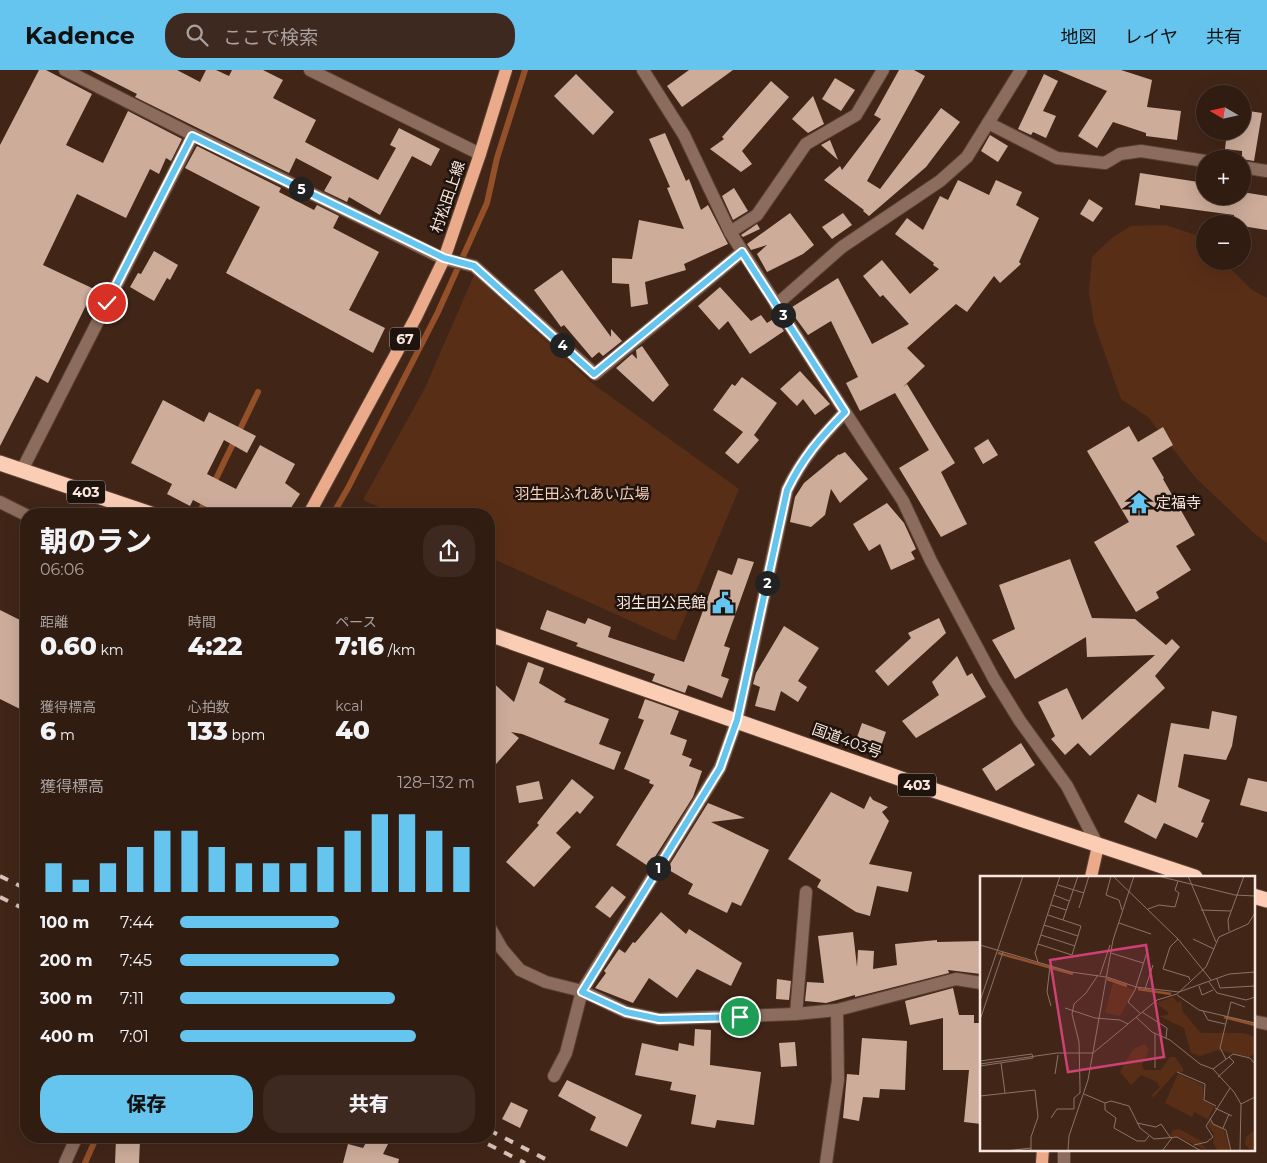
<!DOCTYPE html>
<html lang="ja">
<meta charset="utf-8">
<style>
body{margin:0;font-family:Montserrat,"Noto Sans JP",sans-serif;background:#3d2920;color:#f1f3f6;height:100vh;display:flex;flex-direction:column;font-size:19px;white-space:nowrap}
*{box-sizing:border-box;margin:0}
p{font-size:16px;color:#a8a19f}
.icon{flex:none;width:28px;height:28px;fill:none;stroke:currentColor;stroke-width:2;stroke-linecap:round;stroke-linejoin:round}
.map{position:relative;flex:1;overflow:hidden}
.details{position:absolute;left:20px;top:438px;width:475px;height:635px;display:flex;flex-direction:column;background:#311c12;border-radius:20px;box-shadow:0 5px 20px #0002,0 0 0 1px #4c3a32}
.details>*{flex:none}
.needle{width:32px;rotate:279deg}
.fabs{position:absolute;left:1196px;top:15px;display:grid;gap:10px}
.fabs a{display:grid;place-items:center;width:55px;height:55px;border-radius:50%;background:#311c12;box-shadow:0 5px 20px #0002,0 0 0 1px #4c3a32;font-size:25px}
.pin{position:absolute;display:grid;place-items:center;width:42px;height:42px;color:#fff;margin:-21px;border:2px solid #fff;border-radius:50%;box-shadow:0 1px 5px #0007}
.km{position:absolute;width:25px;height:25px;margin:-12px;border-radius:50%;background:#222;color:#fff;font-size:14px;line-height:25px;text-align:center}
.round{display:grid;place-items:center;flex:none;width:52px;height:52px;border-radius:20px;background:#3d2920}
.head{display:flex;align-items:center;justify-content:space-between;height:85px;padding:0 20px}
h1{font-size:28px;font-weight:800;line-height:38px}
.figures{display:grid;grid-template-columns:repeat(3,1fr);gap:8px;height:85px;padding:5px 20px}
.figures div{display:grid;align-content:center}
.figures b{font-size:25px;font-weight:800}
.figures small{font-size:14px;font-weight:400}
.figures p{font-size:14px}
.chart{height:140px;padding:10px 20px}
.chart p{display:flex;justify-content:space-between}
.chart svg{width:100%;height:90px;margin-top:5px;stroke:#65c5ee;stroke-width:6}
.primary-button{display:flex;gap:10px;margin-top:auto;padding:10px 20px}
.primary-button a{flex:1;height:58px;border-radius:20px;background:#65c5ee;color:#111;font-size:20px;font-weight:800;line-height:58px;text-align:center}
.primary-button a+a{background:#3d2920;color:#f1f3f6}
ul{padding:0 20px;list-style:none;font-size:16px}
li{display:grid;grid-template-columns:80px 60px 1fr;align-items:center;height:38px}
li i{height:12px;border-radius:6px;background:#65c5ee}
header{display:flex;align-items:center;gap:30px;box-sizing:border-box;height:70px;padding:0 25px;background:#65c5ee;color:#111}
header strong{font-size:24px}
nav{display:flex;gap:28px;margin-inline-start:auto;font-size:18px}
.search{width:350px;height:45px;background:#3d2920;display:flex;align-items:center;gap:12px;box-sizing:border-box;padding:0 18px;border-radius:20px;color:#a8a19f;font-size:19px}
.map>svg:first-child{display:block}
.green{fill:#592e16}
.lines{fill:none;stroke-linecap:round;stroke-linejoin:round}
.stream{stroke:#935029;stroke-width:6}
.building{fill:#cdac9a}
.minor-casing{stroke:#5b4134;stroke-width:14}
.major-casing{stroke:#5b4134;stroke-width:14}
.highway-casing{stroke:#5b4134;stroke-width:17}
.minor{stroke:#8c6d5d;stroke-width:12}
.major{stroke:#ebab8a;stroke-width:12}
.highway{stroke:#fbcdb5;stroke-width:15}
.rail{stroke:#d6c2b8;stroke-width:4;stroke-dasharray:9 9;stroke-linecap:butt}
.route-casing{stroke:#fff;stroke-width:10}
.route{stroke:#65c5ee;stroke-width:6}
.labels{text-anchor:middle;stroke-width:5;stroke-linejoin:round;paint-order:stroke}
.shield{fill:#1f130d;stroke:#b8a79f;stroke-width:1}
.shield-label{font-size:14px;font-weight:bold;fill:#f9e7de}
.street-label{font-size:15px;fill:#f9e7de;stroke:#1f130d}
.park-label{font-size:15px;fill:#f7cfba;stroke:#1f130d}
.poi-label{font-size:15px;fill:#f9e7de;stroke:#1f130d;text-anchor:start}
.inset-river{fill:none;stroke:#935029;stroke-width:2.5}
.inset-road{fill:none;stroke:#8b7367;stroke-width:1}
.view{fill:#cd4175;fill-opacity:0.15;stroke:#cd4175;stroke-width:2.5}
.inset-edge{fill:none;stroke:#f9e7de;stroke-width:2.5}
</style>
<header>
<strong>Kadence</strong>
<div class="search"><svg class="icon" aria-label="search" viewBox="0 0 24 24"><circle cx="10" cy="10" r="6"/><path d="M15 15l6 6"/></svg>ここで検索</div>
<nav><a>地図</a><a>レイヤ</a><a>共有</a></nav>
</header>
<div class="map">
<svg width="1267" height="1093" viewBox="0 0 1267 1093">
<rect width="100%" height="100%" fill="#412618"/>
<g class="green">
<polygon points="1165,155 1196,165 1205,174 1205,191 1223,191 1252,220 1267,228 1267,473 1255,464 1196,408 1148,347 1121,329 1094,253 1089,222 1092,187 1113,167 1131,156"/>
<polygon points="474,205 593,314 739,419 675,571 489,487 489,444 394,444 363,430 425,318"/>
</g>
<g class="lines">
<g class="stream">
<polyline points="213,415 258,322"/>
<polyline points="200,441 206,429"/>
<polyline points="333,444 348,418 438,242 487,133 497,88 525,0"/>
<polyline points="85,1093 97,1066"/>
</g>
</g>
<g class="building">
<polygon points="39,0 46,0 92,24 66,75 103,93 128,41 182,69 171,91 166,88 159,104 150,99 126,148 77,124 43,195 94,219 48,313 36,306 0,376 0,75"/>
<polygon points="90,0 177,0 200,12 206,0 216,0 229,6 232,0 263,0 283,10 273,28 316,50 305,72 378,110 396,78 390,75 399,58 440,79 431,96 412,86 380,145 349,127 347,132 324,121 332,107 296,88 289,103 135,27 137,24"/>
<polygon points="689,0 733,0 682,37 667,16"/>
<polygon points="899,0 914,0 925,6 867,111 880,119 941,38 960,52 926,97 869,146 863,141 864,140 824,110 840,96 842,100 881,49 874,45"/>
<polygon points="1057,0 1121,0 1152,10 1147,37 1181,41 1177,70 1146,66 1146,63 1113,52 1097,78 1078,66 1107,21"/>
<polygon points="576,4 614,42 593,65 554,26"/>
<polygon points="1044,4 1058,11 1043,41 1056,46 1046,68 1033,62 1031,65 1018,59"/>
<polygon points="835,8 855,20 841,41 822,29"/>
<polygon points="771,11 789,27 742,81 752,94 741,102 710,79 724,69 722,67"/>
<polygon points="813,26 824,54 808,63 792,49"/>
<polygon points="1242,40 1262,43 1254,91 1242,89 1242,81 1225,79 1227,61 1242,61"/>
<polygon points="665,63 686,111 689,109 701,140 708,135 728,174 684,194 686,200 645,212 648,234 631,237 629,214 612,213 612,188 632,189 639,150 684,159 667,118 670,117 649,69"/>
<polygon points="990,65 1008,76 998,92 981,81"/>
<polygon points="830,70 838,90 821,75"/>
<polygon points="197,76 281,118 279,122 314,140 317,135 339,146 333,158 379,182 349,240 385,258 373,283 226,203 260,137 185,98"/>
<polygon points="1140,103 1205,113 1205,126 1242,126 1242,122 1267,126 1267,160 1242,156 1242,154 1233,154 1234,145 1160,135 1160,139 1135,135"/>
<polygon points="958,110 989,125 996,110 1022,122 1016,135 1039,148 1019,192 1021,194 1000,213 994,206 967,242 956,234 907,278 925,296 903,317 907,314 955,393 941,402 967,454 941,467 899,398 929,380 895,323 860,341 846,313 858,307 831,251 808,265 789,239 838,208 872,274 909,254 883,225 880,227 863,206 882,190 910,224 939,199 933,195 934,193 895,164 907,148 923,160 940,126 948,130"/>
<polygon points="734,118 748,141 733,150 722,126"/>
<polygon points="1089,129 1103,138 1093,152 1080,144"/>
<polygon points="790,143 814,175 803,184 767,202 757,184 767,175 751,180 747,174"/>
<polygon points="843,143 852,155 832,169 822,157"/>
<polygon points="757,154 760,159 743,167 741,165"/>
<polygon points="154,181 178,195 170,210 167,208 154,231 130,217 138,203 141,204"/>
<polygon points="562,200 611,267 611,259 622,271 603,286 599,282 592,288 564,255 561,257 534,220"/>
<polygon points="720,217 751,251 761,245 767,253 775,248 784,261 750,284 728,251 719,260 698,236"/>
<polygon points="642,276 669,315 653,332 616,298 632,284 637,289 636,280"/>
<polygon points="800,301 830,334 815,345 803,329 797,336 780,319"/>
<polygon points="742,307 777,333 754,365 759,370 738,394 725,383 743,362 713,340 732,314 735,316"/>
<polygon points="163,330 204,352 209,342 256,366 247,383 224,370 207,404 236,419 260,375 295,394 285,413 300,424 287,444 220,444 193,430 190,436 167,424 172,414 131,393"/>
<polygon points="1129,356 1138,372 1163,357 1173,375 1152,388 1164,408 1163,409 1195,465 1176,476 1191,500 1156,522 1159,528 1136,542 1117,511 1094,472 1129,452 1087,381"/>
<polygon points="988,369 998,385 983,394 974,378"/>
<polygon points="845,382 868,409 840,433 831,419 825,445 811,457 790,452 795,427 804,413 839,384 839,385"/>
<polygon points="887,433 904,453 916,479 911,482 915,489 891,500 880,474 869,481 853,454"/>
<polygon points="738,488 754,492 724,576 730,578 721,606 729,609 722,628 688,615 685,623 652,611 655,604 576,576 578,573 540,559 547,540 585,554 588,548 611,557 608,567 684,592 718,500 732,505"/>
<polygon points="1070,489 1092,548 1135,549 1166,575 1172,569 1180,577 1155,606 1165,618 1090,686 1078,673 1065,685 1051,669 1055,666 1038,632 1067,618 1082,650 1155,585 1087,587 1086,567 1015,609 992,570 1015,559 999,515"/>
<polygon points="0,540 26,553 26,642 0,629"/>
<polygon points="939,548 946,563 888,616 875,601 911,568 908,563"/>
<polygon points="784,556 819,578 798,611 807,617 798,632 781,621 775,641 755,636 760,617 753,614 756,603"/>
<polygon points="957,586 967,606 972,603 986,627 916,668 902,651 939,625 932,612"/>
<polygon points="528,592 544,598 539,613 566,629 564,632 609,649 599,674 621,682 614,700 522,664 511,662 519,668 489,702 489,609 514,632"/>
<polygon points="645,629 679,641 670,664 687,670 682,685 692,689 689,696 702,701 693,727 653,790 652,790 648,796 616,775 654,715 649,713 650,710 624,699 644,650 638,648"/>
<polygon points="1212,641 1237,646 1232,676 1226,690 1184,684 1178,717 1210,730 1201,752 1204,753 1197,768 1164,753 1156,769 1124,752 1138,724 1156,733 1171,653 1209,659"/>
<polygon points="862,653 886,662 880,679 856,670"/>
<polygon points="1021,673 1035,695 996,721 982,699"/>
<polygon points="1248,708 1267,712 1267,742 1240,735"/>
<polygon points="572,709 594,727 580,744 577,741 556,763 571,777 534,817 506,792 539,755 537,753"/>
<polygon points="539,711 543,729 519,733 516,716"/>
<polygon points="831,722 864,739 870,726 873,730 888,737 882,742 889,751 869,794 912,802 908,822 877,816 870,846 856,842 817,817 821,810 788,789"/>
<polygon points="708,733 745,748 711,752 769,780 741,836 732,832 727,843 688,824 693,814 667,799"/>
<polygon points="612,816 626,827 610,848 595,837"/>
<polygon points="661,842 686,864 689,859 742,893 731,916 697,899 677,928 649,908 633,933 595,918 606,903 604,901 619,879 625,883 633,872 635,873"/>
<polygon points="853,862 857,897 858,880 874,881 873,899 897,895 895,874 937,870 937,872 981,871 981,904 948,900 949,903 855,927 855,925 826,933 805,931 807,912 824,913 818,866"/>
<polygon points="777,909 791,911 789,930 776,929"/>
<polygon points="953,918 959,945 974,945 974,953 981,953 981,1054 964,1052 969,1000 943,1000 943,948 910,955 905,931"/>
<polygon points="695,959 711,960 710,995 761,1002 754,1055 717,1050 715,1058 691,1054 696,1025 670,1020 672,1012 635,1005 642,973 678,981 679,973 694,976"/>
<polygon points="862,968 907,971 905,1020 880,1019 879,1028 863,1027 859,1051 843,1048 847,1004 859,1005"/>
<polygon points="795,972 797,996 781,997 779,973"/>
<polygon points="567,1010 642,1045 627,1077 590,1060 596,1047 558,1026"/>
<polygon points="511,1032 528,1040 520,1058 502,1049"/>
<polygon points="370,1066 392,1066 383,1084 399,1089 398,1093 343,1093 348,1074 363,1078"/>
<polygon points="116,1069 140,1070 139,1093 115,1093"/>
</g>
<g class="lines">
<g class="minor-casing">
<g id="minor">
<polyline points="65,0 193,65 444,189 474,196 595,304 742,182"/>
<polyline points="310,0 480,84"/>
<polyline points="643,0 684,65 730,162 845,342 903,431 931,491 994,609 1020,651 1067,716 1098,776"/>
<polyline points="988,53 1057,88 1105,93 1120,84 1141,81 1205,91"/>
<polyline points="1242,97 1267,101"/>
<polyline points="730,162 757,145 806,74 856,45 883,0"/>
<polyline points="776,235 842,177 940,111 967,87 1021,0"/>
<polyline points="22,400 193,65"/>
<polyline points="0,432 26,445"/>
<polyline points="489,856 502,879 520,900 546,912 582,921 626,942 659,949 796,944 837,940 956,909 981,913"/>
<polyline points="796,944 806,822"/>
<polyline points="1253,951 1267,954"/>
<path d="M 554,1006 L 566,983 L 582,921 L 720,698 L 737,650 L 787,420 C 803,387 820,369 845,342"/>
<polyline points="65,1093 77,1066"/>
<polyline points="826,1093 838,1010 837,940"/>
<polyline points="1064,1093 1064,1079"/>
</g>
</g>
<g class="major-casing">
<g id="major">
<polyline points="309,444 416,247 444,189 480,84 506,0"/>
<polyline points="1091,807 1098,776"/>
<polyline points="1042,1093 1043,1079"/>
</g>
</g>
<g class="highway-casing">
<g id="highway">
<polyline points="0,393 151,444"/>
<polyline points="489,564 927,718 1195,807"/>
<polyline points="1253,826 1267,830"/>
</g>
</g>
<use href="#minor" class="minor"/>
<use href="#major" class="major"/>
<use href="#highway" class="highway"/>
<g class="rail">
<polyline points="0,806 26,819"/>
<polyline points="0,827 26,840"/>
<polyline points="489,1060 553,1093"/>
<polyline points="472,1066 525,1093"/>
</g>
</g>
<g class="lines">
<g class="route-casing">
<path id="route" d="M 107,233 L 192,66 L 444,188 L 474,196 L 594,304 L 742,182 L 845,342 C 820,368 803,387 787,420 L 737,650 L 720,698 L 582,922 L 626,942 L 659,949 L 740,947"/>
</g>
<use href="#route" class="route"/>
</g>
<defs>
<g id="temple-bare" transform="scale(1.725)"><path d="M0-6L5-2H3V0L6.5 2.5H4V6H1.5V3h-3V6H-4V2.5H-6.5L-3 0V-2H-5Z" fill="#65c5ee" stroke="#1f130d" stroke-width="2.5" paint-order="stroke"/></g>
<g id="civic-bare" transform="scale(1.725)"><path d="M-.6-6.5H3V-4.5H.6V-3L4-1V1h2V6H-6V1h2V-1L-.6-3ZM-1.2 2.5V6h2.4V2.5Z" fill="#65c5ee" stroke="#1f130d" stroke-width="2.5" paint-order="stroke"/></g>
</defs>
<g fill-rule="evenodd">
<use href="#temple-bare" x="1139" y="433"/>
<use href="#civic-bare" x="723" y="533"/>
</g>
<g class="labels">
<g class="shield">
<rect x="390" y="257.5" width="30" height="23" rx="4"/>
<rect x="67" y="410.5" width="38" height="23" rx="4"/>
<rect x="898" y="703.5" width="38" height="23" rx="4"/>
</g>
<g class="shield-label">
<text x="405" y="274">67</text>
<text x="86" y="427">403</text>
<text x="917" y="720">403</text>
</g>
<g class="street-label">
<text transform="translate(448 127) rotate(-71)" y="5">村松田上線</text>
<text transform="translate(847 671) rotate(20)" y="5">国道403号</text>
</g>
<g class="park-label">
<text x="582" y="429">羽生田ふれあい広場</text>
</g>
<g class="poi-label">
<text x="1156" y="438">定福寺</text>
<text x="706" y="538" text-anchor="end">羽生田公民館</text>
</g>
</g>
<g transform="translate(980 806)">
<rect width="275" height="275" fill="#412618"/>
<path d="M 133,107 L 155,114 L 140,140 L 125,137 ZM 193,121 L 197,126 L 190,129 L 201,125 L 203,136 L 221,157 L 263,157 L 275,161 L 275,177 L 269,181 L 238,174 L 220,180 L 211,177 L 204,152 L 179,140 L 188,139 L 188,136 L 176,127 ZM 165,168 L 169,174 L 162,189 L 164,194 L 181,194 L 190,181 L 195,181 L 203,193 L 203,196 L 196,196 L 173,222 L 172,219 L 180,211 L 177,206 L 161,199 L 151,209 L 140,196 L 153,173 ZM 198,198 L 223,209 L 223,224 L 234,231 L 228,243 L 214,236 L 212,241 L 185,227 ZM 229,244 L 244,254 L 250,275 L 238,275 L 233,267 L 234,258 L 228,249 ZM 199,253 L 223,266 L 220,267 L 228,275 L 201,262 L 190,261 L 193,254 ZM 275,254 L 275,275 L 271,275 L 265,268 L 266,261 Z" fill="#592e16"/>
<path class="inset-river" d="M 18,77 L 93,98M 127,103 L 147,110M 158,113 L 191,118M 244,141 L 275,149"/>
<path class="inset-road" d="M 131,0 L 126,19 L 139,24 L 142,34M 133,0 L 198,63 L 231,104M 178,0 L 255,19 L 275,20M 208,0 L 236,66M 78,9 L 104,17M 74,19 L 89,25M 71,29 L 86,34M 99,32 L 109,0M 168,33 L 179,29 L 195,31 L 199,17 L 195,14 L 198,5M 221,34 L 251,35M 83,44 L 98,0M 139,47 L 171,58M 64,49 L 98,60M 249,55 L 248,44 L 264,0M 61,59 L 95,70M 198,63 L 190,71 L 183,93 L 209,101 L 210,104M 213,63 L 234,73M 58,68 L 92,79 L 101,50 L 68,39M 0,69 L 91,96 L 126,101M 131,77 L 163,87M 58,86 L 55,77 L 80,0M 70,90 L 67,116 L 71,130M 120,99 L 130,69M 127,101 L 156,111 L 199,116 L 249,98 L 275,96M 237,103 L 240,112 L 275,110M 229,106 L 237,117 L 266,124 L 275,121M 219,110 L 222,119 L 233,114M 165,113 L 173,89M 197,119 L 219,134 L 275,147M 0,125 L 43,0M 85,132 L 115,142 L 140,144 L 148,148M 223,135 L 228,144 L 245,148M 162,136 L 187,152 L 186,162M 160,137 L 148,126 L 155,114 L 168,73M 156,141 L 172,156 L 190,164 L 220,188 L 233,193 L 254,216 L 261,228 L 260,275M 0,144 L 23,76M 113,177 L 177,124 L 197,118 L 226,91 L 239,61 L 268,48 L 275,37M 246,183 L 240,172 L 251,126 L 265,131M 0,185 L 52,178 L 53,182 L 0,190M 21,187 L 25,217M 0,188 L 77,177 L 113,177M 175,192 L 175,157M 233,193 L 253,178 L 270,182 L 275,188M 197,196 L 225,208 L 224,224 L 236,230M 75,198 L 78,179M 238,201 L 254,186 L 249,181M 104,218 L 125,227 L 131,225 L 149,230 L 160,252 L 174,263 L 197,261 L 221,275M 0,220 L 55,214 L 58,241 L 51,261 L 51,275M 125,227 L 125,234 L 136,242 L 134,252 L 157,265 L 165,265 L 169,260M 261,228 L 275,221M 235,232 L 252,240M 94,233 L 94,222 L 100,217 L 100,210 L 99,166 L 92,138 L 94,128 L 106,117 L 118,99M 71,242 L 77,233 L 94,233M 230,242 L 233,248 L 246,254 L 251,275M 157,247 L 176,251 L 181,248 L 190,261M 243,252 L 249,238M 214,269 L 227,266 L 233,261 L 226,250 L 250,212M 26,275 L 51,272M 88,275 L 89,260 L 108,204 L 133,64 L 154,0M 182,275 L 192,262"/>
<path class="view" d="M 166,69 L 184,181 L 88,196 L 70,84 Z"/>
<rect width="275" height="275" class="inset-edge"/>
</g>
</svg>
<div class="fabs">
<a><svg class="needle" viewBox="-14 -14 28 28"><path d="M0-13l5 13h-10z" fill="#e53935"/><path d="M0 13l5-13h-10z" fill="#a8a19f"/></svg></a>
<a>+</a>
<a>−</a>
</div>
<div class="pin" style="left:740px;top:947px;background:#1e9e55"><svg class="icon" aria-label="arrive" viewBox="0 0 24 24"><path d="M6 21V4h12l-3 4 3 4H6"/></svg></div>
<div class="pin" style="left:107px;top:233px;background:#d93025"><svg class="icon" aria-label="check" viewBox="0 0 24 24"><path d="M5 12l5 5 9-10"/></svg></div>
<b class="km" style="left:658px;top:798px">1</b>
<b class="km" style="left:767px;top:513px">2</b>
<b class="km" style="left:783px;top:245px">3</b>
<b class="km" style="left:562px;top:275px">4</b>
<b class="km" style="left:301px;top:119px">5</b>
<section class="details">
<div class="head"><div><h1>朝のラン</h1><p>06:06</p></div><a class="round"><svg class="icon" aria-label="share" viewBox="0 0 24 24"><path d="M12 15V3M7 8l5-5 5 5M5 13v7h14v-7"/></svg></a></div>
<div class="figures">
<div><p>距離</p><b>0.60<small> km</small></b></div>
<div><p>時間</p><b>4:22</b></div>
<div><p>ペース</p><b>7:16<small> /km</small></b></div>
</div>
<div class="figures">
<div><p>獲得標高</p><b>6<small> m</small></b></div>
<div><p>心拍数</p><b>133<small> bpm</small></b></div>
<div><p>kcal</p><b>40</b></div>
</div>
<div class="chart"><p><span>獲得標高</span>128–132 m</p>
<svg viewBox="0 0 160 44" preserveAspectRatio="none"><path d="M5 44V30M15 44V38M25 44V30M35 44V22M45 44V14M55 44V14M65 44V22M75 44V30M85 44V30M95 44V30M105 44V22M115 44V14M125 44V6M135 44V6M145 44V14M155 44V22"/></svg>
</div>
<ul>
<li><b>100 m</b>7:44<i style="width:54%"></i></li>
<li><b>200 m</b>7:45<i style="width:54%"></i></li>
<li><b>300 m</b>7:11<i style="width:73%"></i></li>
<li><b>400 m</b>7:01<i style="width:80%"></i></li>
</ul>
<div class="primary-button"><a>保存</a><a>共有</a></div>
</section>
</div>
